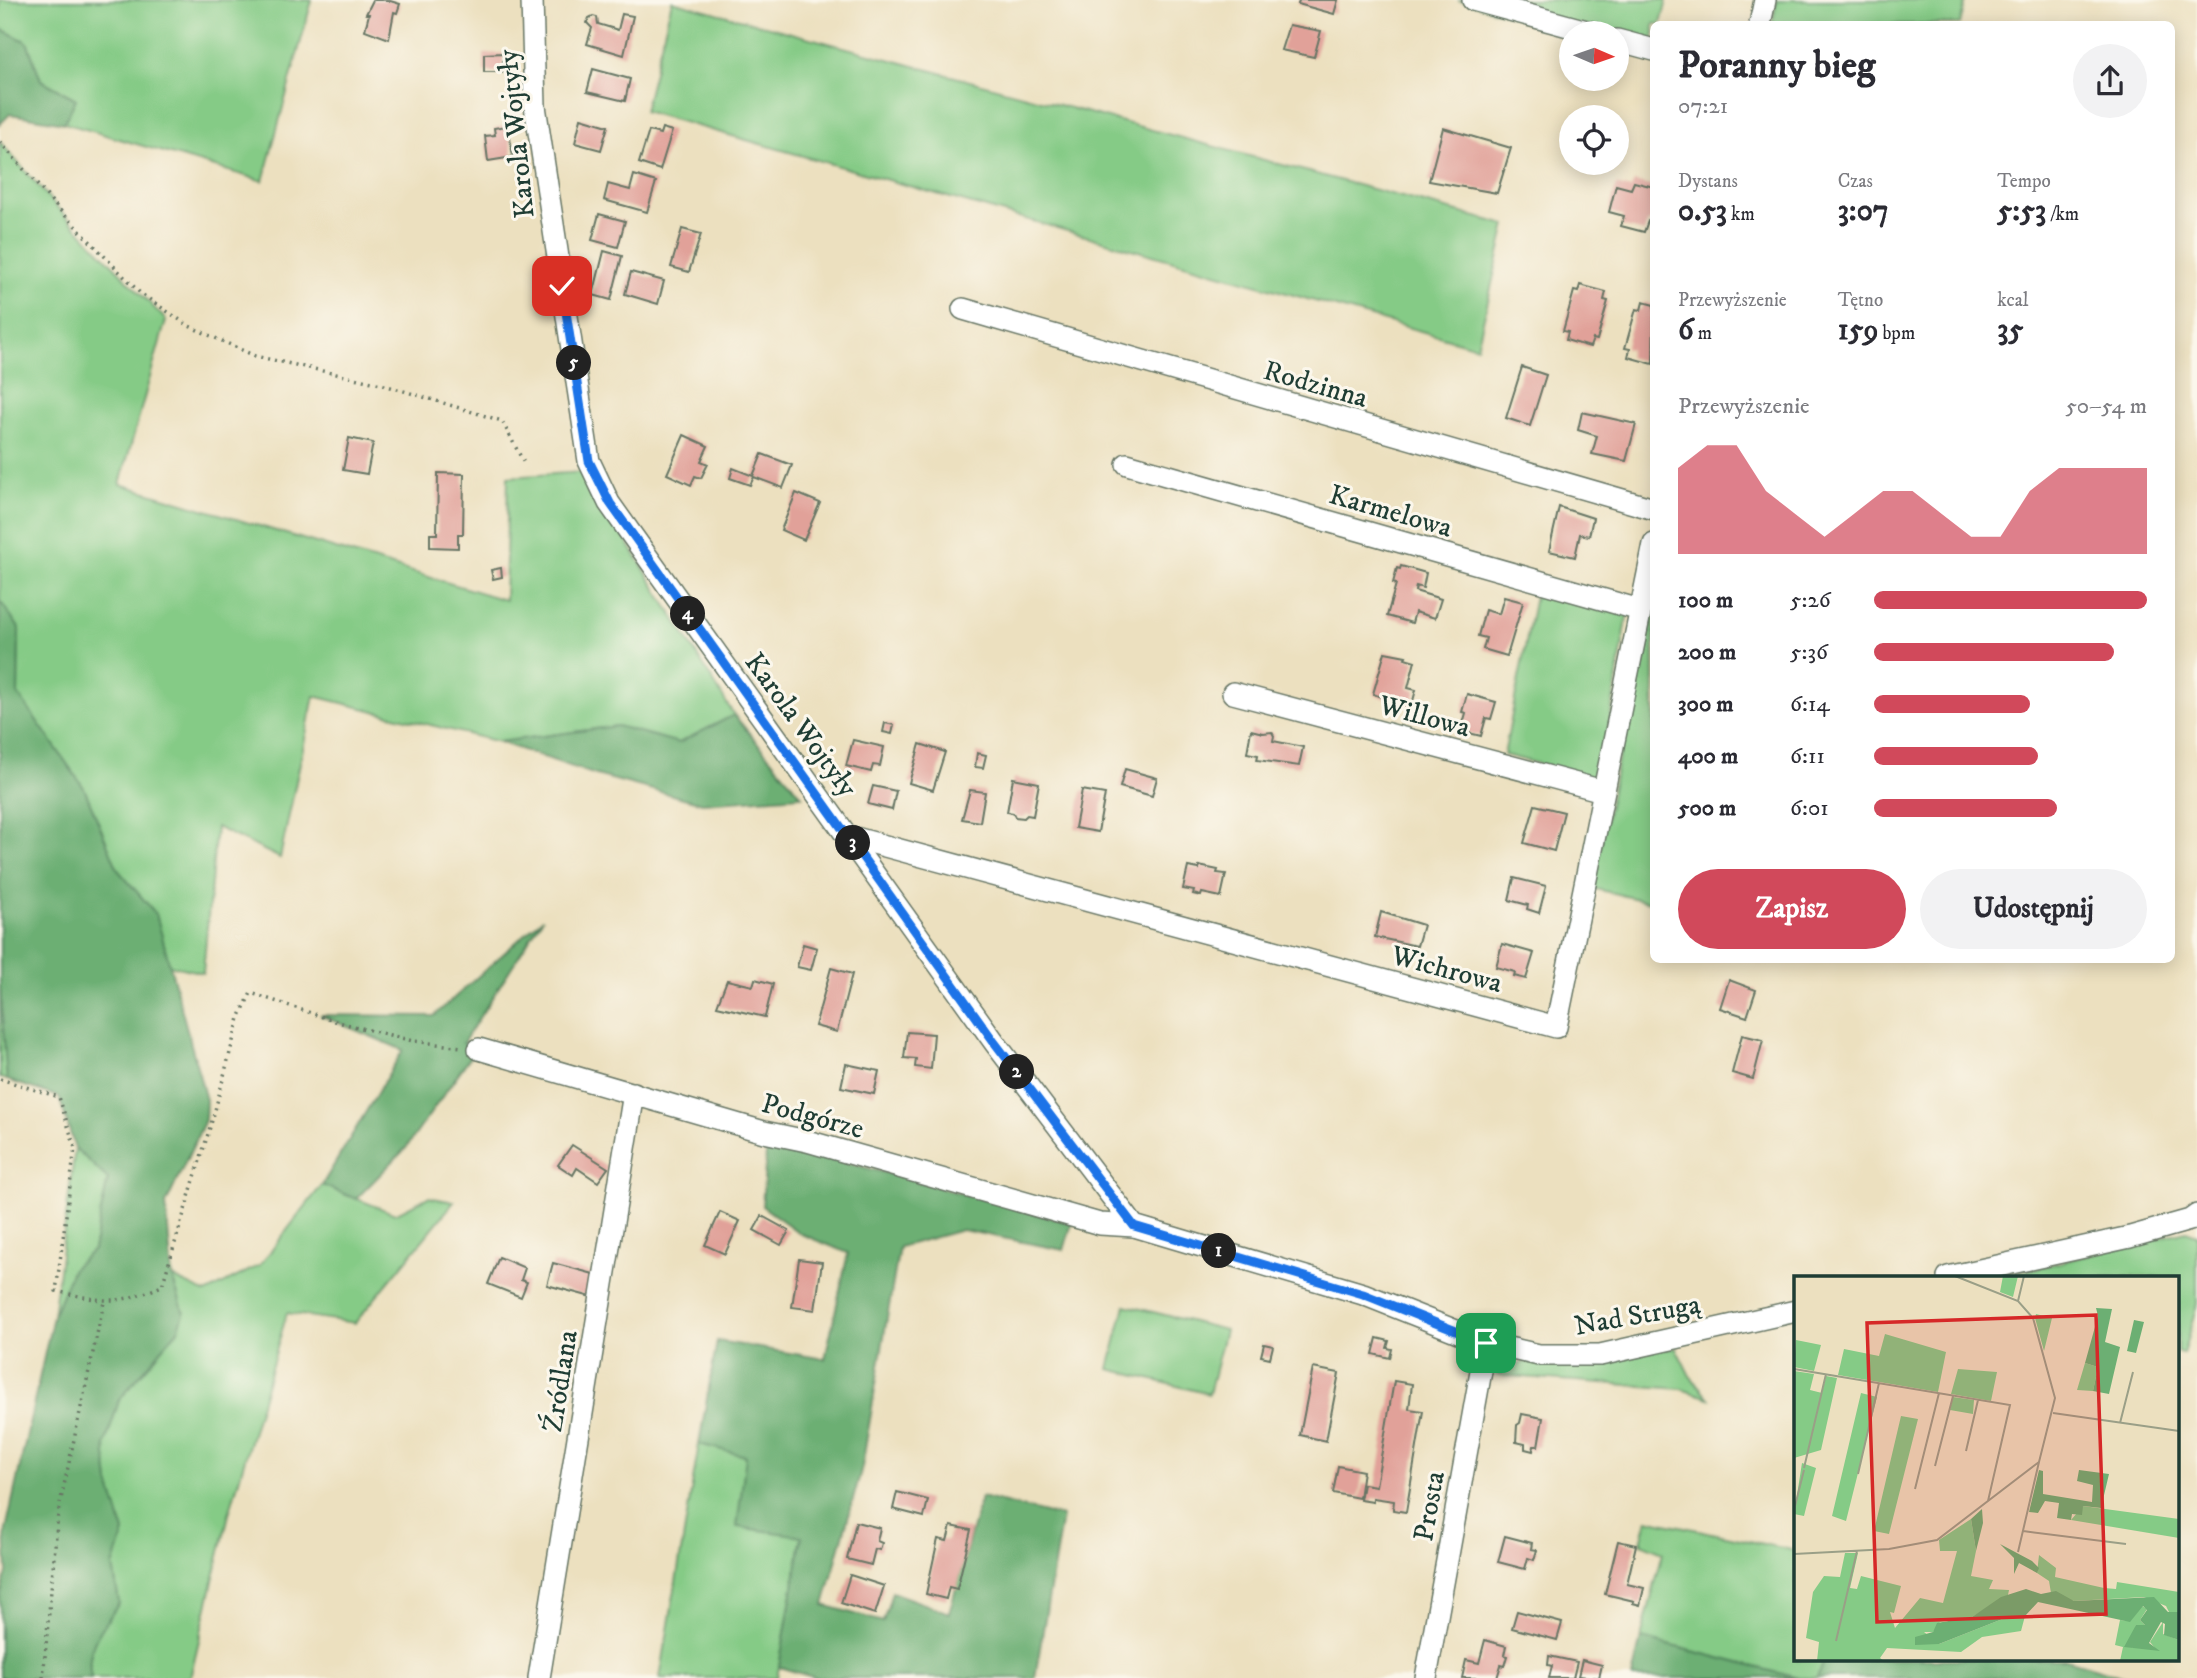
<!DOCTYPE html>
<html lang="pl">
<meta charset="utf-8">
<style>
body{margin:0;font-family:"IM FELL DW Pica",serif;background:#f2f2f3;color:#2b2b33;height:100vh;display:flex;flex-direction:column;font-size:26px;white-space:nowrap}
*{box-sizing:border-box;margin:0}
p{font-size:23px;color:#7c7c81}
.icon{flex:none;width:38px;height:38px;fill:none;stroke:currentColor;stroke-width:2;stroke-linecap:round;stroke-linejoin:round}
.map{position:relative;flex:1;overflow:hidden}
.drawer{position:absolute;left:1650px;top:21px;width:525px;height:942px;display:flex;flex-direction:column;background:#fff;border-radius:10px;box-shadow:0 4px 18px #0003}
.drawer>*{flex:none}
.needle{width:46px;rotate:92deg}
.tools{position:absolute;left:1559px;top:21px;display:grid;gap:14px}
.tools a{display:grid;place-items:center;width:70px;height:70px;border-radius:50%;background:#fff;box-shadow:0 4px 18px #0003;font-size:35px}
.pin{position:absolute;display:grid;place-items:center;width:60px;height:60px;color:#fff;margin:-30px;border-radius:14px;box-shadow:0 4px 10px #0006}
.km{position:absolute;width:35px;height:35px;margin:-18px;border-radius:50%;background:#222;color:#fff;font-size:19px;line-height:35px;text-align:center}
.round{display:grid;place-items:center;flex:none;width:74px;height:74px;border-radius:37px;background:#f2f2f3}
.summary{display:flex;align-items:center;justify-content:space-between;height:119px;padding:0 28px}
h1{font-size:38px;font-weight:700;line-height:52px}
.metrics{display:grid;grid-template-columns:repeat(3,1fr);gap:10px;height:119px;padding:7px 28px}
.metrics div{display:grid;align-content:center}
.metrics b{font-size:30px;font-weight:700}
.metrics small{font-size:19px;font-weight:400}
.metrics p{font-size:19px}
.chart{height:196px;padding:14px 28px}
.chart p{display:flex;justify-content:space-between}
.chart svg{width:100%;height:126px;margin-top:7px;fill:#d1495b;opacity:.7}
.action{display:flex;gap:14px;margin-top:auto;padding:14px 28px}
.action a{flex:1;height:80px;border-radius:42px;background:#d1495b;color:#fff;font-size:28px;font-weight:700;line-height:80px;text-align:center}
.action a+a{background:#f2f2f3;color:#2b2b33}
ul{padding:0 28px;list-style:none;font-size:23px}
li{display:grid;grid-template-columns:112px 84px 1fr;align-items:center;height:52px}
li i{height:18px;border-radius:9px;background:#d1495b}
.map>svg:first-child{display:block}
.green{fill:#85cb86;stroke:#52845d;stroke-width:2}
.forest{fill:#6caf73;stroke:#467654;stroke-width:2}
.building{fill:#e1a199}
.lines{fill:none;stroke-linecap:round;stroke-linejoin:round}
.minor-casing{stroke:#677665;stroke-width:24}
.path{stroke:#677665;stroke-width:3.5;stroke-dasharray:2 5;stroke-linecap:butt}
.minor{stroke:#fff;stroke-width:21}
.route-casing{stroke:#fff;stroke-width:14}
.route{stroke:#1a73e8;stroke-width:9}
.labels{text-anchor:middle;stroke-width:6;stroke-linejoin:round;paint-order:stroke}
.street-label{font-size:28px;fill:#1f3d34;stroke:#fbf7ec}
.inset-road{fill:none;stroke:#9a9f87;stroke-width:2}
.view{fill:#d62828;fill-opacity:0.15;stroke:#d62828;stroke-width:3.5}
.inset-edge{fill:none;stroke:#1f3d34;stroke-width:3.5}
</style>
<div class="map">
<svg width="2197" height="1678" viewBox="0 0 2197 1678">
<rect width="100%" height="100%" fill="#fbf7ec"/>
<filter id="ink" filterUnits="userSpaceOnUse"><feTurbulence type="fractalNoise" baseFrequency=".0143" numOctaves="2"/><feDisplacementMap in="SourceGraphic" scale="14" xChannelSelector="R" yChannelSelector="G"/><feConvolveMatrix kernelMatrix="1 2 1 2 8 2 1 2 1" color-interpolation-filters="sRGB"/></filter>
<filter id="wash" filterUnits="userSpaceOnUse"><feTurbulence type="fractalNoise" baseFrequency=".00686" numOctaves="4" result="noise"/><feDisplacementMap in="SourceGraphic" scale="28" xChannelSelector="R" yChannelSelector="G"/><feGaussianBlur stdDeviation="1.57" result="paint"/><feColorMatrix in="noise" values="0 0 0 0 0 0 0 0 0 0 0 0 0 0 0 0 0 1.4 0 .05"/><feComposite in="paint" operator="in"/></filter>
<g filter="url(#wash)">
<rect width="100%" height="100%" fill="#ece0bf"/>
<g class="green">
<polygon points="0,0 312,0 263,181 64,123 76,99 41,80 27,42 3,30 0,31"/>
<polygon points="1458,0 1667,0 1661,24 1654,24 1654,53 1617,33 1572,33"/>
<polygon points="1777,0 1966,0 1960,24 1772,24"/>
<polygon points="672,1 1506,225 1477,347 644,111"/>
<polygon points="0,142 54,204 166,320 120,484 505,600 508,477 584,472 734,715 679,743 617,726 499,742 314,696 280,858 216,827 203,973 169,965 156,914 118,870 84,788 18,694 19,628 0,601"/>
<polygon points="1537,586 1628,613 1602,767 1593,777 1504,755"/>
<polygon points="1651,599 1654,600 1654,903 1592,888"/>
<polygon points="0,985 7,1080 0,1078"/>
<polygon points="75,1148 108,1179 93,1250 73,1268 53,1316"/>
<path d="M 322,1185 L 395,1214 L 428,1197 L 454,1202 L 355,1323 L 287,1313 L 229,1514 L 190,1678 L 91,1678 C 84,1646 103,1628 119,1603 L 113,1566 L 124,1532 L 109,1483 L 105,1445 L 119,1400 L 178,1330 L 184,1313 L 172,1277 L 206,1293 L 260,1265 Z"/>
<polygon points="2186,1231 2197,1235 2197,1304 2183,1354 2178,1353 2178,1277 2001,1277"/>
<polygon points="1125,1305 1225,1330 1209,1394 1109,1369"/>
<polygon points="1676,1348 1690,1376 1709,1398 1681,1389 1496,1375 1524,1362"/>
<polygon points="699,1444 746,1456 802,1536 777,1678 660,1678"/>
<polygon points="1647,1519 1796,1551 1796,1659 1823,1659 1817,1678 1798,1678 1641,1638 1663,1552 1641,1543"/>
</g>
<g class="forest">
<polygon points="3,30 27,42 41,80 76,99 64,123 10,114 0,124 0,31"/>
<path d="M 0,601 L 19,628 L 18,694 L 84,788 L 118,870 L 156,914 L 206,1100 L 205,1120 L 166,1204 L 172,1277 L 184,1314 L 178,1330 L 119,1400 L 105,1445 L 109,1483 L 124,1532 L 113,1566 L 119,1603 C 103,1628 84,1646 91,1678 L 0,1678 L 0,1597 L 7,1572 L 5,1534 L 53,1316 L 73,1268 L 93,1250 L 108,1179 L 75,1148 L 59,1097 L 7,1080 L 0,985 Z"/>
<polygon points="734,715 802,796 702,803 596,775 499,742 617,726 679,743"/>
<polygon points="543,918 463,1043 477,1047 406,1148 356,1199 322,1185 403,1050 320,1015 434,1016"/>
<polygon points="767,1141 1072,1223 1064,1250 962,1230 899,1247 862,1467 824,1605 883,1622 892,1592 949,1613 981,1497 1062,1517 1035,1678 816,1678 779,1667 802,1536 737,1527 746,1456 699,1444 717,1341 825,1359 848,1253 801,1234 762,1206"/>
<polygon points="1641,1638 1798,1678 1632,1678"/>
<polygon points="1823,1659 2067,1659 2130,1678 1817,1678"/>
</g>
<g id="blocks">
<g class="building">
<polygon points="373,0 387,0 400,4 397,13 394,12 389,39 365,30 369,14 366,14"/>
<polygon points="1299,0 1338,0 1334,14 1298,4"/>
<polygon points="622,14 633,16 624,55 587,44 592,28 587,23 589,18 593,16 597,17 598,24 618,30"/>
<polygon points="1289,25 1321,31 1314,57 1281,50"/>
<polygon points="503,53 503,72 484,72 484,54"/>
<polygon points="593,69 630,79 625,101 587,92"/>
<polygon points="581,118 608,126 601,150 575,143"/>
<polygon points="506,126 507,132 509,132 513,157 488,161 485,136 495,135 494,128"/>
<polygon points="662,128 672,131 660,170 639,163 649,131 660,134"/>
<polygon points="1443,128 1511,148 1497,193 1429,181"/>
<polygon points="634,175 656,182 647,212 604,200 608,184 630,190"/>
<polygon points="1634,182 1654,187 1654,221 1653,223 1648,221 1644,232 1621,226 1624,216 1609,212 1616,185 1631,189"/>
<polygon points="599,214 625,221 618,247 592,240"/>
<polygon points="682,229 701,234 689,272 671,267"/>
<polygon points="604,251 622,256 611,300 593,295"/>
<polygon points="631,272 664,281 658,304 625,294"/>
<polygon points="1580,285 1606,292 1604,300 1608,301 1597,340 1593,339 1590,347 1566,340 1568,332 1563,331 1574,291 1578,292"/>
<polygon points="1643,302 1654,305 1653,364 1628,357 1630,349 1625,348 1636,309 1641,310"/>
<polygon points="1522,367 1546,375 1530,426 1506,418"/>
<polygon points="1582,412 1636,424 1626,461 1592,454 1597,436 1578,430"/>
<polygon points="684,435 708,446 701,461 708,464 701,478 695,476 691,485 667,474"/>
<polygon points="349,438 373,443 367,474 343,470"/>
<polygon points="762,454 792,465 783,488 754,477 750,485 730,478 733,468 753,476"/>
<polygon points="438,473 464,474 463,534 458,534 458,548 430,547 430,534 437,534"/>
<polygon points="796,493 820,503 804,540 781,530"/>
<polygon points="1559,507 1593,518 1589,536 1580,534 1575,557 1549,551"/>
<polygon points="1401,566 1426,573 1423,588 1416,586 1415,591 1441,599 1435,618 1415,612 1412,623 1387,616 1396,584 1393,583 1397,568 1400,569"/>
<polygon points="501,568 502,577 493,579 491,570"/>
<polygon points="1504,597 1523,602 1507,656 1483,649 1486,638 1478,636 1485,610 1499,614"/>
<polygon points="1385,652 1406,656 1405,658 1415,661 1408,688 1416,690 1411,708 1373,694"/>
<polygon points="1467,694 1496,702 1491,719 1486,718 1481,736 1461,731 1466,713 1462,712"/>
<polygon points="885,723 894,725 892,734 883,732"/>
<polygon points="1251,730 1263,733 1272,732 1274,736 1273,741 1303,747 1299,766 1257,760 1258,755 1247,753"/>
<polygon points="853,740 884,747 880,766 873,765 871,772 846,766"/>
<polygon points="920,744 945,752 933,790 909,783"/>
<polygon points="977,753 986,755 983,768 975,767"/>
<polygon points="1125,769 1157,778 1152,796 1120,787"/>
<polygon points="1013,778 1039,783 1033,816 1027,815 1024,818 1015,817 1013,813 1007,812"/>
<polygon points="873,786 896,791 892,810 868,804"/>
<polygon points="970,790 985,792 980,822 962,819"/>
<polygon points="1082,790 1105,794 1098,832 1075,828"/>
<polygon points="1535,805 1564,812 1554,851 1524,843"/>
<polygon points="1199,866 1218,870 1217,873 1226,874 1221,897 1202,893 1201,896 1193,894 1194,891 1183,889 1188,867 1199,869"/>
<polygon points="1514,878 1546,886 1539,913 1527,909 1528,905 1509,900"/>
<polygon points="1381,912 1423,925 1417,946 1375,937"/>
<polygon points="803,944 817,948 811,970 797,967"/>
<polygon points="1502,944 1534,953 1526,979 1514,976 1515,972 1496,967"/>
<polygon points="831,968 852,974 837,1032 815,1026"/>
<polygon points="755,979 773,984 765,1017 717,1006 727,980 753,986"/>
<polygon points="1729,980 1756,990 1747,1017 1720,1008"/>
<polygon points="907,1032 934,1034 931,1069 915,1067 916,1059 904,1058"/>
<polygon points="1742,1035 1763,1040 1753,1079 1732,1073"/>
<polygon points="846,1064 879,1071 874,1094 841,1087"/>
<polygon points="572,1145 608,1168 598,1182 577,1168 573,1175 558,1165"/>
<polygon points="720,1212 740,1221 725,1254 705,1245"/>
<polygon points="762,1216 789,1231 781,1245 754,1230"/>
<polygon points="499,1257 525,1268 521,1280 527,1282 521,1297 488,1284"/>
<polygon points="799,1259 822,1262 815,1310 792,1307"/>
<polygon points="553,1263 601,1276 595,1298 547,1285"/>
<polygon points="1377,1338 1389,1341 1387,1348 1392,1349 1390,1358 1373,1354"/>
<polygon points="1264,1344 1273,1346 1270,1358 1261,1356"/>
<polygon points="1313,1368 1339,1373 1326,1441 1300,1435"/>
<polygon points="1394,1381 1412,1384 1409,1409 1423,1411 1406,1512 1393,1510 1394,1501 1373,1498 1373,1502 1360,1500 1363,1484 1376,1486"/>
<polygon points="1522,1414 1543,1418 1538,1446 1534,1446 1533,1451 1525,1449 1525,1444 1516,1442 1517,1425 1520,1423"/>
<polygon points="1338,1466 1363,1471 1359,1498 1333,1493"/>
<polygon points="897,1492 928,1500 924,1517 893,1509"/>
<polygon points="856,1522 880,1528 877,1541 882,1543 880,1550 875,1549 871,1565 847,1559"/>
<polygon points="951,1526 971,1530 957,1589 949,1587 946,1599 926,1594 938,1539 947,1541"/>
<polygon points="1505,1536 1532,1543 1531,1549 1537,1550 1534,1560 1528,1558 1525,1569 1498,1562"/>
<polygon points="1618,1541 1636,1545 1627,1584 1644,1588 1640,1605 1633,1603 1634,1601 1605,1594"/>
<polygon points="850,1575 884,1586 875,1614 841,1603"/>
<polygon points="1517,1611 1562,1623 1557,1640 1512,1628"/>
<polygon points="1485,1640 1506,1646 1504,1655 1508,1656 1505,1666 1501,1665 1497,1678 1462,1678 1466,1660 1479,1663"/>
<polygon points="1549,1656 1577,1662 1573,1678 1549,1678 1552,1666 1548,1665"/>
<polygon points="1582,1660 1602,1665 1599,1678 1578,1676"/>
</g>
</g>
</g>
<g filter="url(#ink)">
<use href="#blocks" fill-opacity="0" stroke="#677665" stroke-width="2"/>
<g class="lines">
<g class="minor-casing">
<g id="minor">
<polyline points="532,0 535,106 589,461 609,503 631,534 995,1043 1134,1226 1363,1294 1486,1343 1539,1355 1600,1355 1796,1311"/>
<polyline points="1473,0 1594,33"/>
<polyline points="1760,24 1765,0"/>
<polyline points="1617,40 1654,50"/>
<polyline points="963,309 1654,509"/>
<polyline points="1127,464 1640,610"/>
<polyline points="1233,693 1603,791"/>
<polyline points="848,836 1556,1027 1654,544"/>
<polyline points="479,1049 764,1132 807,1141 1100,1224 1134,1226"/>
<polyline points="1948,1277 2130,1237 2190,1220 2197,1215"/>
<polyline points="539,1678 634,1093"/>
<polyline points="1426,1678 1486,1343"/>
</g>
</g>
<g class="path">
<polyline points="0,142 54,204 140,293 189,326 255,356 381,384 502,421 524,463"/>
<path d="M 0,1079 L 59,1097 L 75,1148 L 56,1291 C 106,1302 114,1306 162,1286 L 214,1114 L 239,1018 L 251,993 L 338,1022 L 413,1041 L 462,1047"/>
<polyline points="43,1678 58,1513 104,1302"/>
</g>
<use href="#minor" class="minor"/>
</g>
</g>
<g class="lines" filter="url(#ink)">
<g class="route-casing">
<polyline id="route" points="562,286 589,461 610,503 995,1043 1134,1226 1363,1294 1486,1343"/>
</g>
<use href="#route" class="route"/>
</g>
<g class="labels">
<g class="street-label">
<text transform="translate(515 134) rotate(-96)" y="10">Karola Wojtyły</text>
<text transform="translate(1316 383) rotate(16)" y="10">Rodzinna</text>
<text transform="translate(1391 510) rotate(16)" y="10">Karmelowa</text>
<text transform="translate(1425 715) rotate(15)" y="10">Willowa</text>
<text transform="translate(802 724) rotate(54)" y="10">Karola Wojtyły</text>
<text transform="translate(1447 968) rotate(15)" y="10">Wichrowa</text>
<text transform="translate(813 1115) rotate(15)" y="10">Podgórze</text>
<text transform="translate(1637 1314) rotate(-10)" y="10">Nad Strugą</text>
<text transform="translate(559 1381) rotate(-81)" y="10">Źródlana</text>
<text transform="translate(1428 1506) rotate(-80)" y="10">Prosta</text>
</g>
</g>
<g transform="translate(1794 1276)">
<rect width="385" height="385" fill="#ece0bf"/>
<path d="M 209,0 L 224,0 L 219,21 L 206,16 ZM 242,38 L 258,42 L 250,75 L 241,42 ZM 91,58 L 152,76 L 144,116 L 44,99 L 50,73 L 85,80 ZM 2,64 L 27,69 L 20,95 L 0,91 ZM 291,87 L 304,91 L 299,115 L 283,114 ZM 164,93 L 203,96 L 197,125 L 157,118 ZM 0,95 L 20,98 L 16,114 L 28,117 L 32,100 L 43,102 L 27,174 L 0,182 ZM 67,117 L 83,121 L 52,245 L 38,240 ZM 159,121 L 180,124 L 179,138 L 156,134 ZM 107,140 L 124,143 L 95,258 L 80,255 ZM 8,187 L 22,192 L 10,240 L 0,238 ZM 289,230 L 385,243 L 385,262 L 277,244 ZM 177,243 L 182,275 L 177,300 L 199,304 L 195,313 L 215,314 L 214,319 L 178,341 L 146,346 L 139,356 L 130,356 L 145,368 L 211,342 L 231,340 L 227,355 L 188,361 L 167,376 L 93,372 L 86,382 L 90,385 L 23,385 L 25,366 L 12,362 L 19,316 L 30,300 L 46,301 L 51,277 L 64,277 L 56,312 L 63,313 L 67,300 L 107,310 L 100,337 L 96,336 L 101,352 L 126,322 L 149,327 L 163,275 L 146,275 L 145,264 ZM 245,279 L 262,292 L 261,301 L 310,312 L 322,313 L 323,306 L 385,316 L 385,336 L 375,336 L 372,330 L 350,321 L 280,325 L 257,317 L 255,305 L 243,297 ZM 348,330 L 353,333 L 346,344 L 351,349 L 342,349 L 338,372 L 361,372 L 356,366 L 369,346 L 369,358 L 385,364 L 385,385 L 326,385 L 329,371 L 321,369 L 326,344 L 336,345 Z" fill="#85cb86"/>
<path d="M 302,32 L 318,33 L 311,66 L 326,71 L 315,118 L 299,115 L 304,91 L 291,87 L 304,40 ZM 340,44 L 350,46 L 342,77 L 333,75 ZM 245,194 L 249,195 L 249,218 L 298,226 L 299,209 L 283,205 L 285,194 L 315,198 L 307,232 L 289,230 L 288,239 L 278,238 L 277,244 L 263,242 L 265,227 L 251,225 L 244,237 L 235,236 ZM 188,233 L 189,247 L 182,275 L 177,243 ZM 206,268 L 238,285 L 245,292 L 243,297 L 225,287 L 220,298 L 220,282 ZM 232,313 L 247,318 L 262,315 L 280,325 L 360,321 L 374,336 L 385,336 L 385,364 L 370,359 L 371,348 L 367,346 L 355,367 L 366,375 L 330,371 L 342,349 L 351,349 L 346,344 L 353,334 L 349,330 L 336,346 L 244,326 L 231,340 L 211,342 L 145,368 L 121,369 L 121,361 L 139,356 L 143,347 L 178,341 L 207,321 Z" fill="#6caf73"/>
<path class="inset-road" d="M 224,25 L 230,0M 0,93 L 216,129 L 194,225M 259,137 L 385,155M 326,147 L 339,96M 172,175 L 184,124M 141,190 L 159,120M 10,192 L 32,98M 64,198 L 85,107M 121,213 L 145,117M 0,234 L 10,194M 229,255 L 332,268M 224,276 L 245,186M 0,278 L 95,273 L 143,264 L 245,186 L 261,122 L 239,42 L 224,25 L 161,0M 42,365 L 63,275"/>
<path class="view" d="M 302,39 L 312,338 L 83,346 L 73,47 Z"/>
<rect width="385" height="385" class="inset-edge"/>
</g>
</svg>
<div class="tools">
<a><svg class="needle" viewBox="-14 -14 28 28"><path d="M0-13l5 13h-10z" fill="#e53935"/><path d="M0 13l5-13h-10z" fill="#7c7c81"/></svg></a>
<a><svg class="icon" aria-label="locate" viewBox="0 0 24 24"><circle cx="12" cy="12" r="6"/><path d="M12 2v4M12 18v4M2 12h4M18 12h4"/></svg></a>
</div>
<div class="pin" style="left:1486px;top:1343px;background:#1e9e55"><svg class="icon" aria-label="arrive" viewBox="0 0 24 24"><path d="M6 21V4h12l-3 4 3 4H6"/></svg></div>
<div class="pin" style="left:562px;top:286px;background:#d93025"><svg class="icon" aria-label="check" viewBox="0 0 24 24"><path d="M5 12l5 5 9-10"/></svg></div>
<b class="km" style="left:1219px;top:1251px">1</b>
<b class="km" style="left:1017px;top:1072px">2</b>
<b class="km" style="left:853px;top:843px">3</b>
<b class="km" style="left:688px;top:614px">4</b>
<b class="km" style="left:574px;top:363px">5</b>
<section class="drawer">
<div class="summary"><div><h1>Poranny bieg</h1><p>07:21</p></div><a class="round"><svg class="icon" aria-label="share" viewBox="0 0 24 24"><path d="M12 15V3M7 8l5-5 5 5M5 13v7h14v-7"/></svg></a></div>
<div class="metrics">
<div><p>Dystans</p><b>0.53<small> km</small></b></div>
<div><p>Czas</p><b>3:07</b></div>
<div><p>Tempo</p><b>5:53<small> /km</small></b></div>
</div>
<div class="metrics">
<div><p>Przewyższenie</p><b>6<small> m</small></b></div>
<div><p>Tętno</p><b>159<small> bpm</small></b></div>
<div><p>kcal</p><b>35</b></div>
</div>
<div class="chart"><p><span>Przewyższenie</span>50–54 m</p>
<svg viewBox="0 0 160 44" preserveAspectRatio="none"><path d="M0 44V14L10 6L20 6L30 22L40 30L50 38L60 30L70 22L80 22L90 30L100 38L110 38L120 22L130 14L140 14L150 14L160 14V44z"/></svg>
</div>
<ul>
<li><b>100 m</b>5:26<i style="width:100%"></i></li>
<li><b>200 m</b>5:36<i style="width:88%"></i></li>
<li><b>300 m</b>6:14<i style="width:57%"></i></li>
<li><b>400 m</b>6:11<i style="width:60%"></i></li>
<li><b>500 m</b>6:01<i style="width:67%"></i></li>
</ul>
<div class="action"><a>Zapisz</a><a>Udostępnij</a></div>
</section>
</div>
